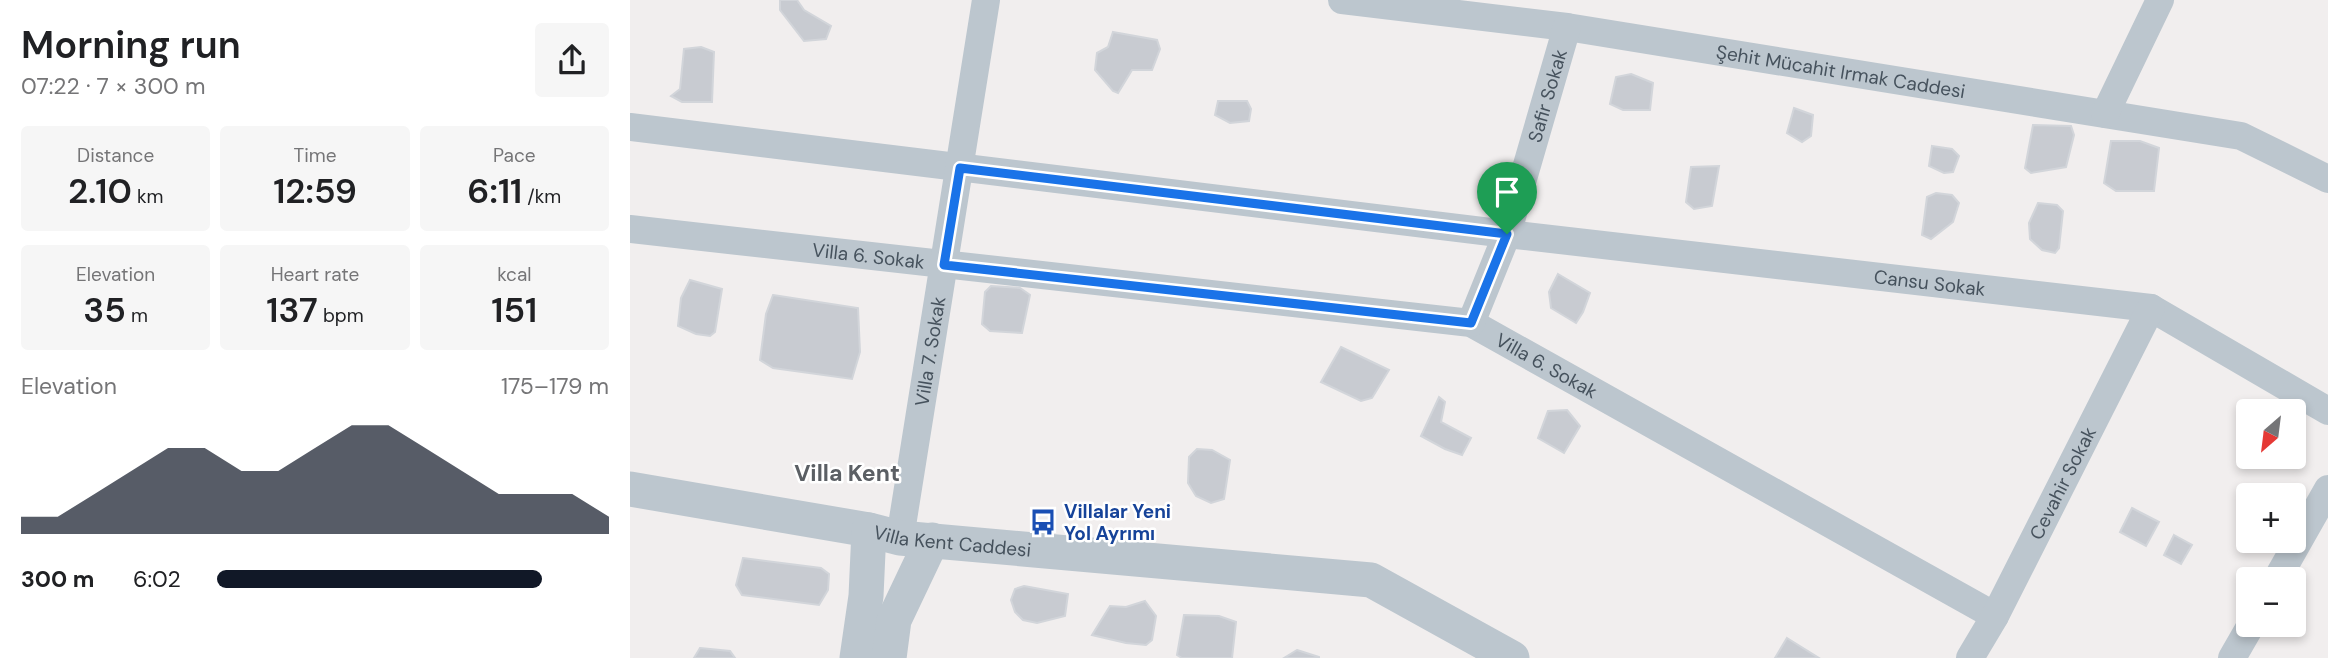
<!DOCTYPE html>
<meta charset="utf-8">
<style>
body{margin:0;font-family:"DM Sans",sans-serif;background:#f6f6f6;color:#202124;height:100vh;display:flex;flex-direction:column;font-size:26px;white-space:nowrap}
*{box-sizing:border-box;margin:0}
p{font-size:23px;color:#757577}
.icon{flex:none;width:38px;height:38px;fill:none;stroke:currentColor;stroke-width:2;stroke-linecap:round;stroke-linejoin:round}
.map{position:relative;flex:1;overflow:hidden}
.drawer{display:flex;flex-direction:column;background:#fff;width:630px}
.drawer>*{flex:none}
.needle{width:46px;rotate:208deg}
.fabs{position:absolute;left:1606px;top:399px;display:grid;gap:14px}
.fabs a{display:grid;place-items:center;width:70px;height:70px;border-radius:7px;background:#fff;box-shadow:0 4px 10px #0003;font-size:35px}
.pin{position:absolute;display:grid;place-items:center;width:60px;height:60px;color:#fff;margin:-72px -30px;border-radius:50% 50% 50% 0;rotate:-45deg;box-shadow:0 0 7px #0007}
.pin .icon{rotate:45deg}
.round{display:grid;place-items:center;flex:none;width:74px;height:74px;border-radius:7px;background:#f6f6f6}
.summary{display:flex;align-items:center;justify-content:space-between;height:119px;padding:0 21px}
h1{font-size:38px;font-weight:600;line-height:52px}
.metrics{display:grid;grid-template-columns:repeat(3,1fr);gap:10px;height:119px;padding:7px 21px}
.metrics div{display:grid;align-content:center;border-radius:7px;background:#f6f6f6;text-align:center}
.metrics b{font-size:35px;font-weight:600}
.metrics small{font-size:19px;font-weight:400}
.metrics p{font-size:19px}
.chart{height:196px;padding:14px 21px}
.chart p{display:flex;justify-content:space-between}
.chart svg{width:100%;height:126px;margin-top:7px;fill:#111827;opacity:.7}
ul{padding:0 21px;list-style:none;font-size:23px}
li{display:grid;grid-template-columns:112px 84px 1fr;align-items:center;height:52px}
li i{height:18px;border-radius:9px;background:#111827}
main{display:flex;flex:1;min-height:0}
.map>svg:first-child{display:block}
.building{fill:#c8cbd1;stroke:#d2d5da;stroke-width:2}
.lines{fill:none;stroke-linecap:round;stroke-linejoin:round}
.minor{stroke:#bcc6ce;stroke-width:28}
.tertiary{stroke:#bcc6ce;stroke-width:35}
.route-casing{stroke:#fff;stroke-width:14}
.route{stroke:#1a73e8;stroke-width:9}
.labels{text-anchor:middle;stroke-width:5;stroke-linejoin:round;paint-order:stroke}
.street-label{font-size:19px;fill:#46525d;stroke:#fff}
.transit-label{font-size:19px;font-weight:bold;fill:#164399;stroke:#fff;text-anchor:start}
.quarter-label{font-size:23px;font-weight:bold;fill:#5b5f64;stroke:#fff}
</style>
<main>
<section class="drawer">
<div class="summary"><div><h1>Morning run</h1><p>07:22 · 7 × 300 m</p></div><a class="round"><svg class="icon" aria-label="share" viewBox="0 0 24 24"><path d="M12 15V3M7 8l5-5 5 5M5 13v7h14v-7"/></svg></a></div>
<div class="metrics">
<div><p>Distance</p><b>2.10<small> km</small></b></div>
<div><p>Time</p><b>12:59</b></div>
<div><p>Pace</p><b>6:11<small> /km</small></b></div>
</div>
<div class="metrics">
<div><p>Elevation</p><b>35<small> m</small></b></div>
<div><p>Heart rate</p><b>137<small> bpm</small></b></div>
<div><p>kcal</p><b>151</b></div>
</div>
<div class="chart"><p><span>Elevation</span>175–179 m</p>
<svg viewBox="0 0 160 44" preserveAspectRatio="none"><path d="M0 44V38L10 38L20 30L30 22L40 14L50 14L60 22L70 22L80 14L90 6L100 6L110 14L120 22L130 30L140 30L150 30L160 38V44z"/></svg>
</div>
<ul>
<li><b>300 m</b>6:02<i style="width:83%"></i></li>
</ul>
</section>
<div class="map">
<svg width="1698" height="658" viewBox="0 0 1698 658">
<rect width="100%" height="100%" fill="#f1eeee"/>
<g class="building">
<polygon points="150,0 167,0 174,10 201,26 196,39 174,41 150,10"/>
<polygon points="483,32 527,40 530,49 522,70 502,70 488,93 483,91 465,70 467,53 478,47"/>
<polygon points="71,47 84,52 82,102 52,102 41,96 50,89 54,49"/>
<polygon points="1001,74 1023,83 1020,110 993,110 980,104 986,77"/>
<polygon points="588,101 617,101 621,109 619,121 600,123 585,115"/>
<polygon points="1164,108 1183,115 1181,136 1172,142 1157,133"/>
<polygon points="1403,125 1441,126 1444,135 1436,167 1401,173 1395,168"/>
<polygon points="1481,141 1510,141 1529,148 1524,191 1486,191 1474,183"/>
<polygon points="1302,146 1322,149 1329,156 1323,172 1314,173 1299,166"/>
<polygon points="1089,166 1082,206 1064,209 1056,202 1061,167"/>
<polygon points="1306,193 1322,195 1329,203 1323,222 1301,239 1292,235 1297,197"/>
<polygon points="1408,203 1427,205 1433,211 1429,248 1425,253 1412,250 1400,239 1399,223"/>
<polygon points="928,274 960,293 953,312 946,323 921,308 919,292"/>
<polygon points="60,280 92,289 85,332 80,336 66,334 48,326 51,298"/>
<polygon points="361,286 390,288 400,295 392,333 360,331 352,324 355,292"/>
<polygon points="143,295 228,308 230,352 222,379 143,368 130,360 136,314"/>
<polygon points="711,347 759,370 742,398 731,401 691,382"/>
<polygon points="809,397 815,402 811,422 841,438 832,455 815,449 791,436"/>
<polygon points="937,410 950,426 934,453 908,438 918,411"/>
<polygon points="1619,423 1619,443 1609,438"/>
<polygon points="567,449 582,450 600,460 594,499 581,503 566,496 558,483 559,457"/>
<polygon points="1502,508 1529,522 1516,546 1490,532"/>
<polygon points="1544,535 1562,545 1551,564 1534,555"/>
<polygon points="113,558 191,568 199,574 198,590 189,605 112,595 106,585"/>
<polygon points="394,586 438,594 435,616 407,623 393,620 385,612 381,600 385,589"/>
<polygon points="515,601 526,616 522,640 516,645 496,643 462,635 480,606 496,607"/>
<polygon points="554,615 589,616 606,622 602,658 552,658 547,655"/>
<polygon points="1157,638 1189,658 1145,658"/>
<polygon points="70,648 100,651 105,658 64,658"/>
<polygon points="667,650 689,657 689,658 654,658"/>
</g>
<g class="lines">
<g class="minor">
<path id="s1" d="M 712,0 L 937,27 L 1611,136 L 1698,179"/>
<polyline points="1475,114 1530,0"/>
<path id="s2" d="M 0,127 L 877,234 L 1521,308 L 1698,411"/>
<path id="s3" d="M 0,229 L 841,323 L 1365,616"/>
<path id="s4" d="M 841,323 L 877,234 L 937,27"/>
<path id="s5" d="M 270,538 L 356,0"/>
<polyline points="1647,579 1698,489"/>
<path id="s6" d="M 1340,658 L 1365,616 L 1521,308"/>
<polyline points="1602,658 1621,625"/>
</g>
<g class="tertiary">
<path id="s7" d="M 0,489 L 239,530 L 270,538 L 741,580 L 882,658"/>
<polyline points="227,658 236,596 239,530"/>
<polyline points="259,658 264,620 302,540"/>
</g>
</g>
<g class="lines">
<g class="route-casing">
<polygon id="route" points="330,168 877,234 841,323 314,265"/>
</g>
<use href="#route" class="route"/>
</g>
<defs>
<g id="bus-bare" transform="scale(2.1)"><path d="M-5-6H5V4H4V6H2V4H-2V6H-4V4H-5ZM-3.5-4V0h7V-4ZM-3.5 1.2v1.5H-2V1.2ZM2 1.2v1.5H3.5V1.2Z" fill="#1a4fb4" stroke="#fff" stroke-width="2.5" paint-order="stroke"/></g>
</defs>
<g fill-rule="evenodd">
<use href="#bus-bare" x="413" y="522"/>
</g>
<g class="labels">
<g class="street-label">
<text dy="7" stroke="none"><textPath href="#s1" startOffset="504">Şehit Mücahit Irmak Caddesi</textPath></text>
<text dy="7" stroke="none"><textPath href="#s4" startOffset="240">Safir Sokak</textPath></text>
<text dy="7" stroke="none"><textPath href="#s3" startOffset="240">Villa 6. Sokak</textPath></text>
<text dy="7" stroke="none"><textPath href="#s2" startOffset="1309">Cansu Sokak</textPath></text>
<text dy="7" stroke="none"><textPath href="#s5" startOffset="189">Villa 7. Sokak</textPath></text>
<text dy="7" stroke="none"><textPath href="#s3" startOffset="933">Villa 6. Sokak</textPath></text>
<text dy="7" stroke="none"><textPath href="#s6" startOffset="198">Cevahir Sokak</textPath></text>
<text dy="7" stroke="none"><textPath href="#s7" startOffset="327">Villa Kent Caddesi</textPath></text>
</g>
<g class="transit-label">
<text x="434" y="518">Villalar Yeni<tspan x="434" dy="22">Yol Ayrımı</tspan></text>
</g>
<g class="quarter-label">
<text x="217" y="481">Villa Kent</text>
</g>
</g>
</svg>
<div class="fabs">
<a><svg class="needle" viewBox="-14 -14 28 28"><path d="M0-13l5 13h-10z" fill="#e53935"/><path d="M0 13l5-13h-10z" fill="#757577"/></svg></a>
<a>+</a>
<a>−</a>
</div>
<div class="pin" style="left:877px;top:234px;background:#1e9e55"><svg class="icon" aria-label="arrive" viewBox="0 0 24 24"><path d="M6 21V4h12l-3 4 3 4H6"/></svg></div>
</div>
</main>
